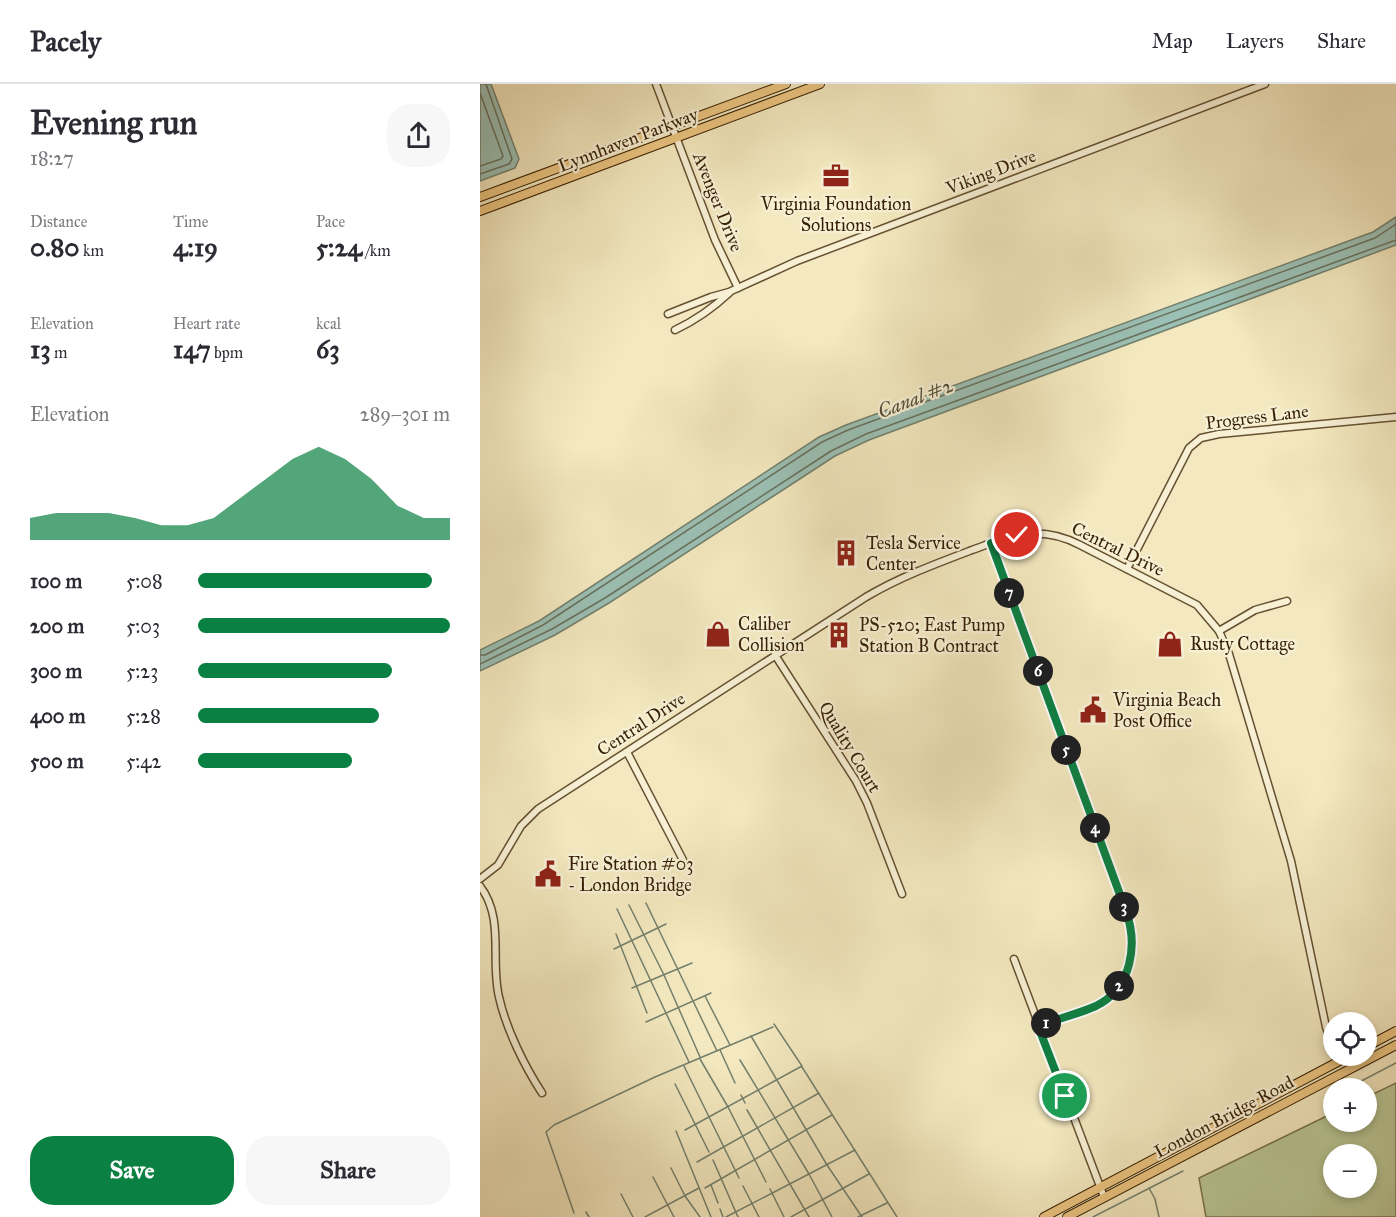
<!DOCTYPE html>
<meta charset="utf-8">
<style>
body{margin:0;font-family:"IM FELL Great Primer",serif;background:#f7f7f7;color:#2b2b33;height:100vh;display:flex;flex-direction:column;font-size:22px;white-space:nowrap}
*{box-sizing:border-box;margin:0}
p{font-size:20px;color:#7c7c81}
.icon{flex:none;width:33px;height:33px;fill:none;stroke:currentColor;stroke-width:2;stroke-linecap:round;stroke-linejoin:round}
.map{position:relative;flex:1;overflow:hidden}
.side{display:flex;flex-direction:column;background:#fff;width:480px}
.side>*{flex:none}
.buttons{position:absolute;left:843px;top:928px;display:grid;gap:12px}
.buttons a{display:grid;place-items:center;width:54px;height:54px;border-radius:50%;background:#fff;box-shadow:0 3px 9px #0003;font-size:30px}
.pin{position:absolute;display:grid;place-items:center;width:51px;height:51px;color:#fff;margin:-26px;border:3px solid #fff;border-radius:50%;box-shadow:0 2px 6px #0007}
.km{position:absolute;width:30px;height:30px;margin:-15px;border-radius:50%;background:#222;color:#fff;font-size:16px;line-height:30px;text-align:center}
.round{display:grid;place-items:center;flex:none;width:63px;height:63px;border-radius:24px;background:#f7f7f7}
.headline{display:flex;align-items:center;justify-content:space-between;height:102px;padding:0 30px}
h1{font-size:33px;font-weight:800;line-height:45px}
.figures{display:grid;grid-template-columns:repeat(3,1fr);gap:9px;height:102px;padding:6px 30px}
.figures div{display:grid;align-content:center}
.figures b{font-size:26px;font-weight:800}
.figures small{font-size:16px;font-weight:400}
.figures p{font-size:16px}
.chart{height:168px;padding:12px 30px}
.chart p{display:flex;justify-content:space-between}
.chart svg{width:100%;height:108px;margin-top:6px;fill:#0b8043;opacity:.7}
.primary-button{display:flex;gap:12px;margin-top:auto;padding:12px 30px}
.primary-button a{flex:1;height:69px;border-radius:24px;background:#0b8043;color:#fff;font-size:24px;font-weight:800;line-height:69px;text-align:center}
.primary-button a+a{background:#f7f7f7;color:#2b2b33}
ul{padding:0 30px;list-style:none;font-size:20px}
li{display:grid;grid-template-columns:96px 72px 1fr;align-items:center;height:45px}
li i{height:15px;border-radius:8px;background:#0b8043}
header{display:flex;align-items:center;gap:36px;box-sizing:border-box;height:84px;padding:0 30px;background:#fff;border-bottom:2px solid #e1e1e2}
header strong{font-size:28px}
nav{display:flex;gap:33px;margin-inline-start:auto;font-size:21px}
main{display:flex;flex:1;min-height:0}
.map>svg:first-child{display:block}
.green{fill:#b9c694;stroke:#78724b;stroke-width:1.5;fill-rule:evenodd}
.water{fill:#9bc0b5;stroke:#73806d;stroke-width:1.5}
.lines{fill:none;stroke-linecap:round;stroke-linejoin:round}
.shore{stroke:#68705c;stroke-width:1.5}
.stream{stroke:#73806d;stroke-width:1.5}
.minor-casing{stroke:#655131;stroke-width:9}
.major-casing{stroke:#361f02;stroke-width:10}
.minor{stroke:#f7f0d5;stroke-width:6}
.major{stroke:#eac480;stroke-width:8}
.route-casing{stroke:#fff;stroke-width:12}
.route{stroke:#0b8043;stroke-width:8}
.labels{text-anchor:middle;stroke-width:4.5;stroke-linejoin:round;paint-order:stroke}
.street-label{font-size:18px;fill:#361f02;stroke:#f7f0d5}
.poi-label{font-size:18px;fill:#361f02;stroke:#f7f0d5;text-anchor:start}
.water-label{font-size:20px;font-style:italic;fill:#544f38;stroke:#f7f0d5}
</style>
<header>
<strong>Pacely</strong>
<nav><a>Map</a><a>Layers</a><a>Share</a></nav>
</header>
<main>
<section class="side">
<div class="headline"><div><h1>Evening run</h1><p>18:27</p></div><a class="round"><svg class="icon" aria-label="share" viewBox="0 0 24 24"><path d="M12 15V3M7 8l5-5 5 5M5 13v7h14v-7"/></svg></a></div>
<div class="figures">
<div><p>Distance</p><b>0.80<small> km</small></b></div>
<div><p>Time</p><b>4:19</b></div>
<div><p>Pace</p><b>5:24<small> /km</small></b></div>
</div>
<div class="figures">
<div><p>Elevation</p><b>13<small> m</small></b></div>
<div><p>Heart rate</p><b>147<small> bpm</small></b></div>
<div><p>kcal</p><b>63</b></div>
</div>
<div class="chart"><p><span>Elevation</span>289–301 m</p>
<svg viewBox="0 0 160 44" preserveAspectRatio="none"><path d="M0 44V35L10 33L20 33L30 33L40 35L50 38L60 38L70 35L80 27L90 19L100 11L110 6L120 11L130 19L140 30L150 35L160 35V44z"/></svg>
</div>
<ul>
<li><b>100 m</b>5:08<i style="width:93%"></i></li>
<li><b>200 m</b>5:03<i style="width:100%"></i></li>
<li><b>300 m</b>5:23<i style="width:77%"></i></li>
<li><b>400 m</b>5:28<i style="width:72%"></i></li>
<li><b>500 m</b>5:42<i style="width:61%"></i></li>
</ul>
<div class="primary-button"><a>Save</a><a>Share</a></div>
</section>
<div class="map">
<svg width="916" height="1133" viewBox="0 0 916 1133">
<rect width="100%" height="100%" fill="#f3e8bf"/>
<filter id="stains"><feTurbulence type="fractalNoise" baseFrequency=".00333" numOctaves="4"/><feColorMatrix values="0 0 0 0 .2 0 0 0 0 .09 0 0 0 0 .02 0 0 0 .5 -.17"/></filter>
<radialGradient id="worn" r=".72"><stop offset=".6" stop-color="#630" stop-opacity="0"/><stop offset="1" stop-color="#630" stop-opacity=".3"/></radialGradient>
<path class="green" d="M 916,999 L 916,1133 L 726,1133 L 719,1094 L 853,1029 L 854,1038 L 886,1038 L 887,1013 ZM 854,1071 L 886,1071 L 886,1104 L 854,1104 Z"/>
<g class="water">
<polygon points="0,0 11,0 39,75 35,84 0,97"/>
<polygon points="916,133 916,161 389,356 355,372 129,519 75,551 0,587 0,566 59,537 339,353 366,341 893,148"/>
</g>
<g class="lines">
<g class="shore">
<polyline points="0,9 23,72 21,75 0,82"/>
<polyline points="0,90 29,80 32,75 6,0"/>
<polyline points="0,571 5,571 63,541 342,358 368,346 895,154 916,140"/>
<polyline points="0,580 72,545 125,514 351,367 386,350 916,156"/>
</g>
<g class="stream">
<polyline points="166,819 237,967"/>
<polyline points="149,821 184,891 220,973"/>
<polyline points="137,825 209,978"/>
<polyline points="136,850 167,929"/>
<polyline points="134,865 186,840"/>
<polyline points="152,904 212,879"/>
<polyline points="225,912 250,961"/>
<polyline points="166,938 231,909"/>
<polyline points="271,952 347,1081 382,1133"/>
<polyline points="240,966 255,999"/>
<polyline points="220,975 248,1023 286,1098"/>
<polyline points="260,976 329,1090 352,1133"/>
<polyline points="204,982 259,1094"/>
<polyline points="322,983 417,1133"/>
<polyline points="195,1000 229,1068"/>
<polyline points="866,1005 916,979"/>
<polyline points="261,1011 265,1019"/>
<polyline points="267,1026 329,1133"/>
<polyline points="205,1046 322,982 294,940"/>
<polyline points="196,1047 231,1133"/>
<polyline points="233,1076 258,1133"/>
<polyline points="217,1078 339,1009"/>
<polyline points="191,1084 205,1112 220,1133"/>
<polyline points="173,1093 194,1133"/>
<polyline points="231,1101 238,1119"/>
<polyline points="263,1102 279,1133"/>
<polyline points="225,1104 352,1031"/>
<polyline points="669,1104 675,1115 679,1133"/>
<polyline points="290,1105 304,1133"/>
<polyline points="141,1110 153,1133"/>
<polyline points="240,1125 243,1133"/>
<polyline points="106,1128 109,1133"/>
<polyline points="94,1129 66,1048 74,1041 175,993 293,943"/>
<polyline points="165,1133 219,1104"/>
<polyline points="246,1133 375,1066"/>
<polyline points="311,1133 389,1090"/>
<polyline points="378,1133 407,1119"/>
<polyline points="613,1133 703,1087"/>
</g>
<g class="minor-casing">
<g id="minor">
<polyline points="176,0 235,156 258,204"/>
<polyline points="188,230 231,213 249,208 317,177 785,0"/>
<path d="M 195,246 C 216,236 232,225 249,209"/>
<path d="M 511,459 L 645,825 C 656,857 654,897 623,917 C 605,930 579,935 558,942"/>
<polyline points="647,485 709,364 721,354 739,350 916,333"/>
<polyline points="739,547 775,526 807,517"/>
<polyline points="295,571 376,697 387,719 422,810"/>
<polyline points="147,668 203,776"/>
<path d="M 0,795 L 18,781 L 41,742 L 58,725 L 386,513 C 420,493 455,480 492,466 C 509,460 528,451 546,450 C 565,448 583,452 600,461 L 717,521 L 739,547 L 749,570 L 811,777 L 846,943 L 854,968"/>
<path d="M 0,802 C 25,835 10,876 19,913 C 26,945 45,983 62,1009"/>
<polyline points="534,875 624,1113"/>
</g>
</g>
<g class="major-casing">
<g id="major">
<polyline points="0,113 306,0"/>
<polyline points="0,127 340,0"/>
<polyline points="886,963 916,947"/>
<polyline points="564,1133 869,972"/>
<polyline points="587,1133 916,961"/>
</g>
</g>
<use href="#minor" class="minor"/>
<use href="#major" class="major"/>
</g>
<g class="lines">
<g class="route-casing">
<path id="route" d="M 537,451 L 511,459 L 646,827 C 658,861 652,904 616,922 C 598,930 577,935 558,942 L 585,1012"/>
</g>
<use href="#route" class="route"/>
</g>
<defs>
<g id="office-bare" transform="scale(2.07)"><path d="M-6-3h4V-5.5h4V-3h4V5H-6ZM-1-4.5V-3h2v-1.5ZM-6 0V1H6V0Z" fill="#8f2418" stroke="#f7f0d5" stroke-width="2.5" paint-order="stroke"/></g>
<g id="building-bare" transform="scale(2.07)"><path d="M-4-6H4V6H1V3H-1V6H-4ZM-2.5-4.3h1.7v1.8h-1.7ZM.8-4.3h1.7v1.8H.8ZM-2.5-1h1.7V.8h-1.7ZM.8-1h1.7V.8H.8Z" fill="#8f2418" stroke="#f7f0d5" stroke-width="2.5" paint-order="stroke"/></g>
<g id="shop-bare" transform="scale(2.07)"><path d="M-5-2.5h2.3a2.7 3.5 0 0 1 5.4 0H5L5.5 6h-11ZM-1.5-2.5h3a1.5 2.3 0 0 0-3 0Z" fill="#8f2418" stroke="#f7f0d5" stroke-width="2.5" paint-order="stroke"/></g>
<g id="civic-bare" transform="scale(2.07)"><path d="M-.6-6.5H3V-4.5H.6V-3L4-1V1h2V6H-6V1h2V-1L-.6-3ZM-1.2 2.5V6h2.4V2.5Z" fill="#8f2418" stroke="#f7f0d5" stroke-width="2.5" paint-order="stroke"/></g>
</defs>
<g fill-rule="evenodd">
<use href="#office-bare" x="356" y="92"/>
<use href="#building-bare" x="366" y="469"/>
<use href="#shop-bare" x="238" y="550"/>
<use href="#building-bare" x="359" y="551"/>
<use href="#shop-bare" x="690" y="560"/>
<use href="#civic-bare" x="613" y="626"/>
<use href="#civic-bare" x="68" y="790"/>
</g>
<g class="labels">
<g class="street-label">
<text transform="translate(148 56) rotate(-21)" y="6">Lynnhaven Parkway</text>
<text transform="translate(511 88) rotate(-21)" y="6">Viking Drive</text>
<text transform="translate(238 118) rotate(68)" y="6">Avenger Drive</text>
<text transform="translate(777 333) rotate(-7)" y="6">Progress Lane</text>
<text transform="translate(638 465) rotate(26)" y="6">Central Drive</text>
<text transform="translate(161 640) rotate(-33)" y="6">Central Drive</text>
<text transform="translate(370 663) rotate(59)" y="6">Quality Court</text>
<text transform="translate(744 1033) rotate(-28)" y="6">London Bridge Road</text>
</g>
<g class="poi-label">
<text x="356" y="126" text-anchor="middle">Virginia Foundation<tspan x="356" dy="21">Solutions</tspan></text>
<text x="386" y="465">Tesla Service<tspan x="386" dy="21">Center</tspan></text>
<text x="258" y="546">Caliber<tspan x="258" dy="21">Collision</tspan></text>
<text x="379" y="547">PS-520; East Pump<tspan x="379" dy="21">Station B Contract</tspan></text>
<text x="710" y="566">Rusty Cottage</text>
<text x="633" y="622">Virginia Beach<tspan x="633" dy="21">Post Office</tspan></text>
<text x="88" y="786">Fire Station #03<tspan x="88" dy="21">- London Bridge</tspan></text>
</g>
<g class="water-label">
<text transform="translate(435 314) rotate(-21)" y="7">Canal #2</text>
</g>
</g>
<rect width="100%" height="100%" filter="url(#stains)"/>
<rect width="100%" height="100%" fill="url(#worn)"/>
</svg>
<div class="buttons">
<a><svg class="icon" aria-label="locate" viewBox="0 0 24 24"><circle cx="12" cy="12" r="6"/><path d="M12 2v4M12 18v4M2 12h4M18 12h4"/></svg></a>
<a>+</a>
<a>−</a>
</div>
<div class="pin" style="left:585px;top:1012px;background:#1e9e55"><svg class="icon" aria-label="arrive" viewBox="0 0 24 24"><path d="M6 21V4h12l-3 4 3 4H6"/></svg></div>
<div class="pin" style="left:537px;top:451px;background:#d93025"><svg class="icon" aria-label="check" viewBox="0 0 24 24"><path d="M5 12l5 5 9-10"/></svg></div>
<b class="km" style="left:566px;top:939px">1</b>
<b class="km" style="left:639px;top:902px">2</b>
<b class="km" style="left:644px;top:823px">3</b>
<b class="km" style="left:615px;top:744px">4</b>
<b class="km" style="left:586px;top:666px">5</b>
<b class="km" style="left:558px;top:587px">6</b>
<b class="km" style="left:529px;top:509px">7</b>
</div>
</main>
